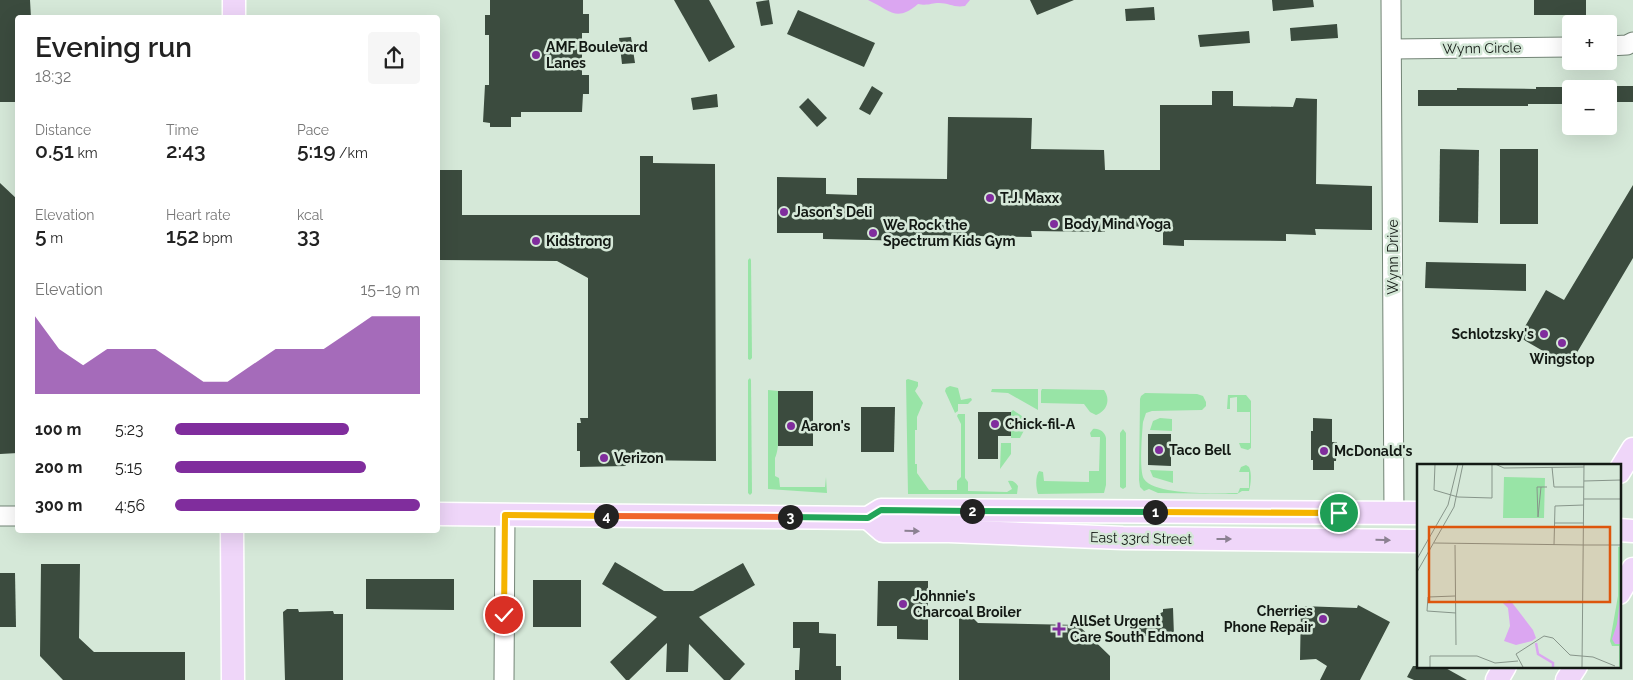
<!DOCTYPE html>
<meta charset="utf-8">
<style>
body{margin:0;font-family:Raleway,sans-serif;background:#f6f6f6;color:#222;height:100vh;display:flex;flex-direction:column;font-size:19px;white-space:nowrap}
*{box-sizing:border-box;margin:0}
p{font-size:16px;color:#767676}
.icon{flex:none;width:28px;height:28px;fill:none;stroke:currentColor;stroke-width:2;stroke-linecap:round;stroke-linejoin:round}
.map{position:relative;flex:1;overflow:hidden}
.details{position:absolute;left:15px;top:15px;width:425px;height:518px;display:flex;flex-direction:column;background:#fff;border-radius:5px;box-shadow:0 5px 20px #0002}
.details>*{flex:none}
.fabs{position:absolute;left:1562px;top:15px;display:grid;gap:10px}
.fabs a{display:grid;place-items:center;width:55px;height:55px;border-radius:5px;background:#fff;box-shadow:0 5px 20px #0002;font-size:25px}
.pin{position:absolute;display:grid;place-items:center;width:42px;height:42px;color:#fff;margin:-21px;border:2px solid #fff;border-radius:50%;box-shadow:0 1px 5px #0007}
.km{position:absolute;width:25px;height:25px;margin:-12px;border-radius:50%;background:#222;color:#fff;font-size:14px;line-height:25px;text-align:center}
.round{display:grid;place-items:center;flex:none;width:52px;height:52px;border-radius:5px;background:#f6f6f6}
.headline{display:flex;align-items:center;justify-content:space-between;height:85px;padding:0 20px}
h1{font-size:28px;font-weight:600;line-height:38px}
.figures{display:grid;grid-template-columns:repeat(3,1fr);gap:8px;height:85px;padding:5px 20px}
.figures div{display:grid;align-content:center}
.figures b{font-size:21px;font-weight:600}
.figures small{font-size:14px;font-weight:400}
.figures p{font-size:14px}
.chart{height:140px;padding:10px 20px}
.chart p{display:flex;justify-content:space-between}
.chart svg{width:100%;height:90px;margin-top:5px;fill:#802d9d;opacity:.7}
ul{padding:0 20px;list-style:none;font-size:16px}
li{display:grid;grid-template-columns:80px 60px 1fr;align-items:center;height:38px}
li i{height:12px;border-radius:6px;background:#802d9d}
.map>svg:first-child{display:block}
.green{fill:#98e4a6}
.water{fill:#dba6f1}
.building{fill:#3b4b3e}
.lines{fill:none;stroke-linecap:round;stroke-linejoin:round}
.minor-casing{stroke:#738476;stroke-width:21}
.major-casing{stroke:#fff;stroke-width:25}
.minor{stroke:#fff;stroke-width:19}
.major{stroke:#efd6f9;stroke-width:22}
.oneway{fill:#8c8192}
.split-1-casing{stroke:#fff;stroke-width:10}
.split-2-casing{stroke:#fff;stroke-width:10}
.split-3-casing{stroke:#fff;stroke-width:10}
.split-4-casing{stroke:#fff;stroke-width:10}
.split-5-casing{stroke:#fff;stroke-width:10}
.split-1{stroke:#f5b400;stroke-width:6}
.split-2{stroke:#22a559;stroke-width:6}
.split-3{stroke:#22a559;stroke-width:6}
.split-4{stroke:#f0652b;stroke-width:6}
.split-5{stroke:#f5b400;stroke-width:6}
.poi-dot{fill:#802d9d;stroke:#d5e8d8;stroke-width:2}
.labels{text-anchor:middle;stroke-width:5;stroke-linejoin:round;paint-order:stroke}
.poi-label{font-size:14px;font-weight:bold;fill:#131914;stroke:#d5e8d8;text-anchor:start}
.street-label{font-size:14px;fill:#131914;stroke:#d5e8d8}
.inset-river{fill:none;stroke:#dba6f1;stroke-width:2.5}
.inset-road{fill:none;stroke:#87958a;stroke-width:1}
.view{fill:#dd560c;fill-opacity:0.15;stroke:#dd560c;stroke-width:2.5}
.inset-edge{fill:none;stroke:#131914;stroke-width:2.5}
</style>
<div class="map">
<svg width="1633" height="680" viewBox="0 0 1633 680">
<rect width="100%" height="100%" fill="#d5e8d8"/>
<g class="green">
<polygon points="750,258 751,260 752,358 750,360 748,359 748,260"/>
<polygon points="750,378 751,380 752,493 750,495 748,493 748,380"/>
<path d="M 908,379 L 918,382 L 918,386 L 915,391 L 923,403 L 917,417 L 917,430 L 915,430 L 915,464 L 917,464 L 917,473 L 929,490 L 957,490 L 957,481 L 961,477 L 961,424 L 957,416 L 958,414 L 965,414 L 965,478 L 968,482 L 968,491 L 1007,492 L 1012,489 L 1008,481 C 1013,480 1015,482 1018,486 L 1017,494 L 908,494 L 906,380 Z"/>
<polygon points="950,386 958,388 961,400 971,398 972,400 968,404 958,404 958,411 955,413 945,391 946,388"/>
<polygon points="992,389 1038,389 1038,410 1008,393 991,392"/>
<path d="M 1042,389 L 1104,390 C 1111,400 1107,411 1096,415 L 1090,412 L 1084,404 L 1041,403 L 1041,391 Z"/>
<path d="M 768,390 L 778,391 C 778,406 781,448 775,458 L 775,476 L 779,478 L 780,487 L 825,487 L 826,477 L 827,493 L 768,489 Z"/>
<path d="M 1145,393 L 1197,394 L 1203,396 L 1206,402 L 1206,406 L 1202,410 L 1152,411 L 1146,413 L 1143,422 C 1142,433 1139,471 1144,479 C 1155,496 1219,493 1238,493 L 1240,488 L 1249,488 L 1249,472 L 1239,472 L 1241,467 L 1246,465 L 1249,467 C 1252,473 1251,484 1249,491 L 1242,491 L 1237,494 L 1158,493 L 1149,489 L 1144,491 L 1140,487 L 1139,480 L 1140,399 L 1141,396 Z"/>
<polygon points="1228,395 1246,395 1251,401 1251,448 1248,450 1241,448 1239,443 1250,443 1250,412 1237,412 1237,397 1230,398 1230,409 1227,409"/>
<polygon points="1013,410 1029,421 1020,438 1011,438 1011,412"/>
<polygon points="1160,418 1172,419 1172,431 1150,430 1153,421"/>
<path d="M 1093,429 C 1099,428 1105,432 1106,438 L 1106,485 L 1104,493 L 1038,494 C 1036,488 1035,477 1039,471 L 1043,472 L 1044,481 L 1089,482 L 1089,471 L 1099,471 L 1100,437 L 1091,437 L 1090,433 Z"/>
<polygon points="1123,429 1126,433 1126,487 1123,489 1120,487 1120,433"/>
<polygon points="1001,443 1011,443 1011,454 1000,469"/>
<polygon points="1150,470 1173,471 1173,483 1153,477"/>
</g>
<path class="water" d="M 868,0 L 970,0 L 965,6 C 954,8 949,3 939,3 C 931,3 928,6 918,4 C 896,23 890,10 868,0 Z"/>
<g class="building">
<polygon points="0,0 30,0 31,18 18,18 18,102 0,102"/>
<polygon points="490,0 583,0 583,14 589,14 589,33 582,33 582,75 589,75 589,94 583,94 582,112 521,112 521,117 511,117 511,127 490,127 490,123 483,122 485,85 489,85 489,35 485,35 485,15 490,15"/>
<polygon points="674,0 709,0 735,47 709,62"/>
<polygon points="769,0 773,24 761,26 756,2"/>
<polygon points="1030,0 1074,0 1037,15"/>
<polygon points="1272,0 1313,0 1314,7 1273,11"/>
<rect x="1534" y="0" width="52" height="15"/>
<polygon points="1154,7 1155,20 1126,21 1125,9"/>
<polygon points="798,10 875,43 864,67 787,34"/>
<polygon points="1337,24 1338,38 1291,41 1290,28"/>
<polygon points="1249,31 1250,43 1200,47 1198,35"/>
<polygon points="631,37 635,63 622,64 619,38"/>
<polygon points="872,86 883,93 870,115 859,109"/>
<rect x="1615" y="86" width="18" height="16"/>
<polygon points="1536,87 1567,87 1567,104 1528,104 1528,106 1418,106 1418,90 1457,90 1457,88 1536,89"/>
<polygon points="1212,91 1233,91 1233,106 1293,107 1296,98 1317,99 1316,184 1372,186 1372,230 1315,229 1316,235 1286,234 1286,241 1184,240 1184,246 1163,245 1163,227 1105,226 1105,232 1031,231 1032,237 914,235 914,241 823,239 823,233 777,233 777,177 826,178 826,194 857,195 857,178 947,179 948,117 1032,118 1031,149 1104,150 1105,170 1160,170 1160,105 1212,105"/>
<polygon points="717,94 718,107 693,110 691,98"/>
<polygon points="808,98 827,118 817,127 799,107"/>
<polygon points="1440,149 1479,150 1478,223 1439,222"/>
<rect x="1500" y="149" width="38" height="75"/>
<polygon points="640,156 653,156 653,163 715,164 716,461 626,460 626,466 580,467 580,451 577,451 577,423 581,423 580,418 588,418 588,278 557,261 438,260 438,170 462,170 462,215 640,215"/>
<polygon points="0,183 18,200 18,453 0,454"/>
<polygon points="1633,185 1633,258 1569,366 1519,337 1546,290 1564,300"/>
<polygon points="1426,262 1526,264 1526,291 1425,288"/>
<rect x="778" y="391" width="35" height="55"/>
<polygon points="861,407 895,407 894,452 861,452"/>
<polygon points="978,412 1011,412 1011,436 998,436 998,459 978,459"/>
<polygon points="1313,418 1332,419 1332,442 1337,442 1336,461 1334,461 1334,470 1313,470 1313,460 1311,460 1311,431 1313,431"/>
<polygon points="1148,434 1171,434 1171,466 1148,465"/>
<polygon points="615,562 664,591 693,591 743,563 755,585 699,617 745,664 730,680 724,680 689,644 688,672 666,672 667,643 629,680 626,680 610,662 657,617 602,584"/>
<polygon points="41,564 80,564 79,638 94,652 185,652 185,680 63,680 40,656"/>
<polygon points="0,573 15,573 16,627 0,627"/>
<polygon points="366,579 454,579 454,610 366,609"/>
<rect x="533" y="580" width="48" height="47"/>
<polygon points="878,581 928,581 928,640 897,639 897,626 877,626"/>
<polygon points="1358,605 1390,622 1360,680 1320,680 1327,666 1316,659 1300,660 1301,606 1357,608"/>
<polygon points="1173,608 1174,636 1137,636 1137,623 1163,612 1163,609"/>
<polygon points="287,609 298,609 299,612 333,611 334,614 343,614 343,680 285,680 283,612"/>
<polygon points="959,614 969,614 978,623 1078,625 1110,656 1110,680 959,680"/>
<polygon points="793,622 819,622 819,633 836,634 836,666 841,666 841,680 795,680 795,670 799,670 800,648 793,648"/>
<polygon points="1413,666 1442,666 1467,680 1414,680 1407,677"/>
</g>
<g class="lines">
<g class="minor-casing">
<g id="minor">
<polyline points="1391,0 1394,513"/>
<polyline points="1609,46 1627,45 1633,42"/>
<polyline points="1392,49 1571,47"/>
<polyline points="0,516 18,516"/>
<polyline points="504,680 505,515"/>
</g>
</g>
<g class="major-casing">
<g id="major">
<polyline points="234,18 234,0"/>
<polyline points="1619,472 1633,449"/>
<polyline points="438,514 868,518 881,510 1418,513"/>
<polyline points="868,518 883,531 949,531 1123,538 1418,541"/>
<polyline points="232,530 233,680"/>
<polyline points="1619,530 1633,531"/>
<polyline points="1619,593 1633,569"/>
<polyline points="1497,680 1505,666"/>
<polyline points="1567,680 1576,666"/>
</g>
</g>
<use href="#minor" class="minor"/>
<use href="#major" class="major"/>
</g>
<defs><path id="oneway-solid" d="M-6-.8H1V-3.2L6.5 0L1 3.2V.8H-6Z" transform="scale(1.25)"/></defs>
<g class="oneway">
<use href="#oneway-solid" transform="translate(912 531) rotate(1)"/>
<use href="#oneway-solid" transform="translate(1224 539)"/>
<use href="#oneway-solid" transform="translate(1383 540) rotate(1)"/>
</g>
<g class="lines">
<g class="split-1-casing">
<polyline id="split-1" points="1155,512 1339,513"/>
</g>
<g class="split-2-casing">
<polyline id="split-2" points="972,511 1155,512"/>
</g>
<g class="split-3-casing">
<polyline id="split-3" points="790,517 868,518 881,510 972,511"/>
</g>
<g class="split-4-casing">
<polyline id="split-4" points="606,516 790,517"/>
</g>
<g class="split-5-casing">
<polyline id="split-5" points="504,615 505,515 606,516"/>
</g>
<use href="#split-1" class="split-1"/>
<use href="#split-2" class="split-2"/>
<use href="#split-3" class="split-3"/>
<use href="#split-4" class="split-4"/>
<use href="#split-5" class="split-5"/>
</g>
<g class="poi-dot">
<circle cx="536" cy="55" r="5"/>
<circle cx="990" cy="198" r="5"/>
<circle cx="784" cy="212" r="5"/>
<circle cx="1054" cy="224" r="5"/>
<circle cx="873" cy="233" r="5"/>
<circle cx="536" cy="241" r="5"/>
<circle cx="1544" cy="334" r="5"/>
<circle cx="1562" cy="343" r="5"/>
<circle cx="995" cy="424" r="5"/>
<circle cx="791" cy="426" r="5"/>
<circle cx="1159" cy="450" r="5"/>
<circle cx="1324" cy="451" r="5"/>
<circle cx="604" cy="458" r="5"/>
<circle cx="903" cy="604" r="5"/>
<circle cx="1323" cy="619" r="5"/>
<path d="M1056.5 621.5h5v5h5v5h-5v5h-5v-5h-5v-5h5z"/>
</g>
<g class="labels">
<g class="poi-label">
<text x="546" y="52">AMF Boulevard<tspan x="546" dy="16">Lanes</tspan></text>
<text x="1000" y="203">T.J. Maxx</text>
<text x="794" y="217">Jason's Deli</text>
<text x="1064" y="229">Body Mind Yoga</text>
<text x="883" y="230">We Rock the<tspan x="883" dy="16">Spectrum Kids Gym</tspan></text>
<text x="546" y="246">Kidstrong</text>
<text x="1534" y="339" text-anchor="end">Schlotzsky's</text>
<text x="1562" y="364" text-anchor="middle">Wingstop</text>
<text x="1005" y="429">Chick-fil-A</text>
<text x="801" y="431">Aaron's</text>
<text x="1169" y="455">Taco Bell</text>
<text x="1334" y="456">McDonald's</text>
<text x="614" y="463">Verizon</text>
<text x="913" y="601">Johnnie's<tspan x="913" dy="16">Charcoal Broiler</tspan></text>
<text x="1313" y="616" text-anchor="end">Cherries<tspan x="1313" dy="16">Phone Repair</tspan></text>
<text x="1070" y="626">AllSet Urgent<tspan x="1070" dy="16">Care South Edmond</tspan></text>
</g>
<g class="street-label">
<text transform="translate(1482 48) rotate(-1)" y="5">Wynn Circle</text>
<text transform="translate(1393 257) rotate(-90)" y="5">Wynn Drive</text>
<text transform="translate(1141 538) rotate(1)" y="5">East 33rd Street</text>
</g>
</g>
<g transform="translate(1417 464)">
<rect width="204" height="204" fill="#d5e8d8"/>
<path d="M 87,13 L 128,14 L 127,54 L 86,54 ZM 204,82 L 204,203 L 202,203 L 202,182 L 195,182 L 193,177 L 201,132 L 201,83 Z" fill="#98e4a6"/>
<path d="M 204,128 L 204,180 L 198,180 L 195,175 L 200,160 ZM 93,136 L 116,166 L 119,174 L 115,177 L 99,181 L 87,177 L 93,162 L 91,144 L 85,138 Z" fill="#dba6f1"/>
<path class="inset-river" d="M 119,179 L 121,190 L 136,199 L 136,203"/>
<path class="inset-road" d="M 18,0 L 17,26 L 41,33 L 75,34 L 75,0M 78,0 L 87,4 L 167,3M 135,3 L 137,23 L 167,23M 167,17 L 204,16M 124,23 L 121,53 L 120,23 L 130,23M 167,35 L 204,35M 137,59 L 167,59M 17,79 L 167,81M 38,81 L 39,181M 137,81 L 138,42 L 167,41M 167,81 L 204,81M 0,95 L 31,41 L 41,0M 0,108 L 37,43 L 46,0M 38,132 L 11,133 L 10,147 L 39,149M 13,203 L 13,192 L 60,192 L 78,199 L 101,197M 106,203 L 99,190 L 127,172 L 136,174 L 153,191 L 176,193 L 198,202M 165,203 L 167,0"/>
<path class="view" d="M 12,63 L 193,63 L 193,138 L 12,138 Z"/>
<rect width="204" height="204" class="inset-edge"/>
</g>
</svg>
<div class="fabs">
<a>+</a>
<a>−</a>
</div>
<div class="pin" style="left:1339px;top:513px;background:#1e9e55"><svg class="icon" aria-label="arrive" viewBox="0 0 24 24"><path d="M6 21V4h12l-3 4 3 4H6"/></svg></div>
<div class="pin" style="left:504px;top:615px;background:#d93025"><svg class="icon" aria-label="check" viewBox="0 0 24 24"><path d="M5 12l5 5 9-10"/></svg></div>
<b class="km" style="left:1155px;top:512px">1</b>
<b class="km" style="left:972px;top:511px">2</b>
<b class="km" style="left:790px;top:517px">3</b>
<b class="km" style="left:606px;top:516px">4</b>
<section class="details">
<div class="headline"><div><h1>Evening run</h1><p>18:32</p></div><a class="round"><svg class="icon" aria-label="share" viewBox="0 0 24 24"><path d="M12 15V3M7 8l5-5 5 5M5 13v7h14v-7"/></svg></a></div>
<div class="figures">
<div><p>Distance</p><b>0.51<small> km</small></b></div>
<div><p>Time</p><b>2:43</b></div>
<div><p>Pace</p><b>5:19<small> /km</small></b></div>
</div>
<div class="figures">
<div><p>Elevation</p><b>5<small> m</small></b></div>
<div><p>Heart rate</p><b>152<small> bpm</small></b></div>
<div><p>kcal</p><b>33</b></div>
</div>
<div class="chart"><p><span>Elevation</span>15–19 m</p>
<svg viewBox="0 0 160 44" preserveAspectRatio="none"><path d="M0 44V6L10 22L20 30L30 22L40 22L50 22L60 30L70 38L80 38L90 30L100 22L110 22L120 22L130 14L140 6L150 6L160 6V44z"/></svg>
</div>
<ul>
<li><b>100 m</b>5:23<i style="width:71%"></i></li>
<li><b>200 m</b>5:15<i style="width:78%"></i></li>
<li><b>300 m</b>4:56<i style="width:100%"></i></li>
</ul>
</section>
</div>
